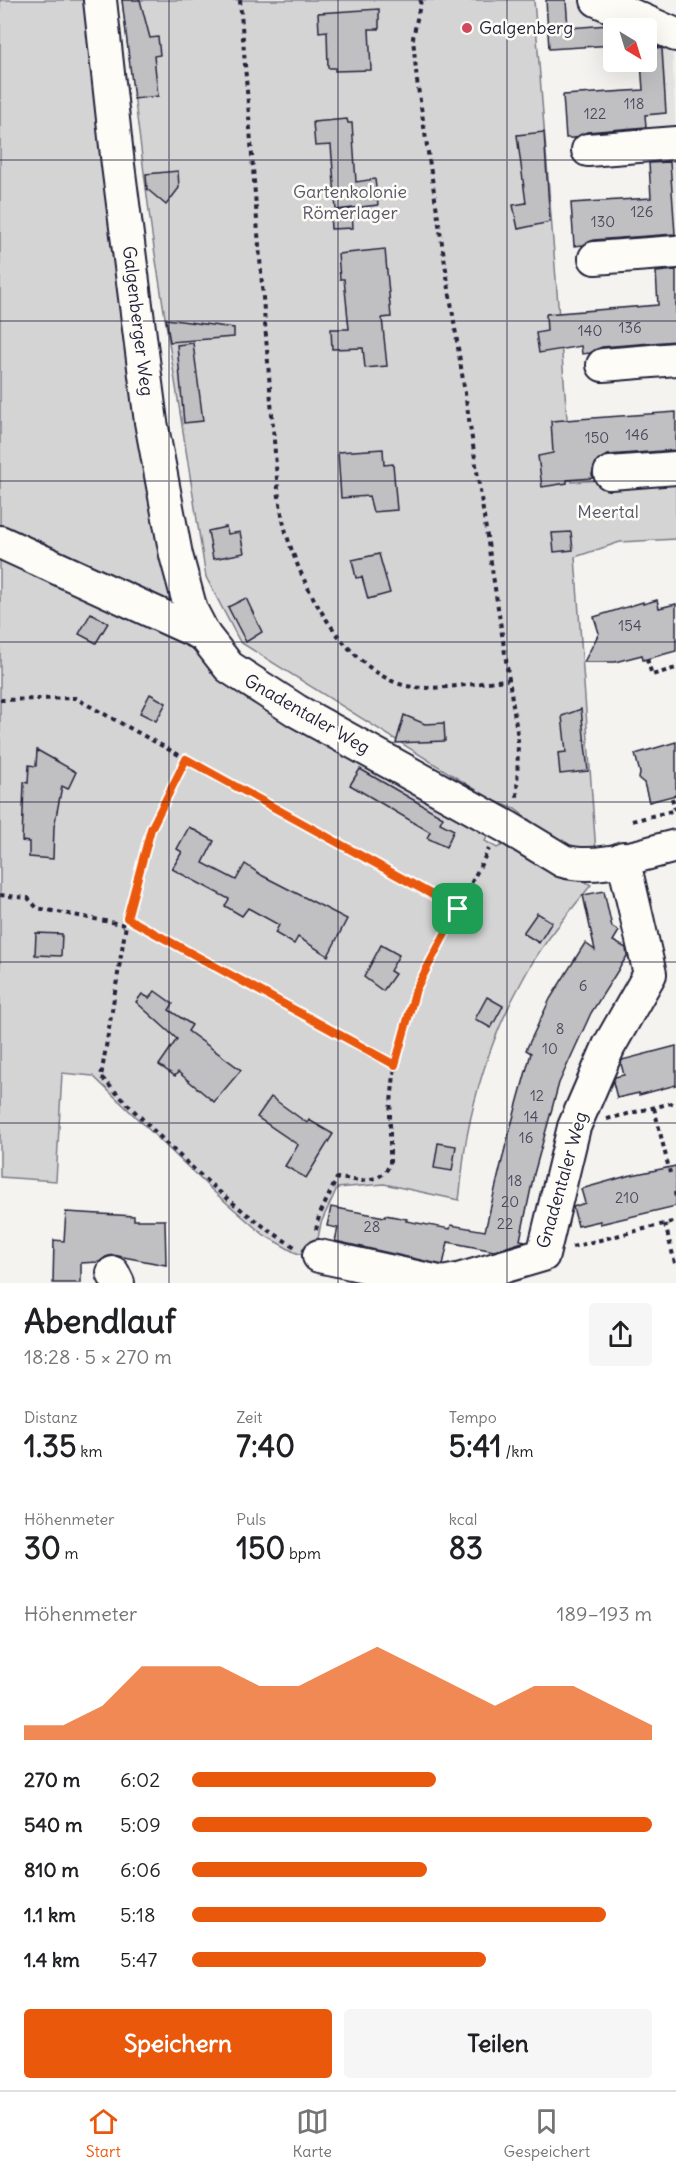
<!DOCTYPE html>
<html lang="de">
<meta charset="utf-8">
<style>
body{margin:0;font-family:Delius,sans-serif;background:#f6f6f6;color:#202124;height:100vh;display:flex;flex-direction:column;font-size:22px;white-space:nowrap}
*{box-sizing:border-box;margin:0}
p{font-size:20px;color:#757577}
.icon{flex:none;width:33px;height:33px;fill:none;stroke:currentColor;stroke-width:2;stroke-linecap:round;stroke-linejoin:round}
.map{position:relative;height:1283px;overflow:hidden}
.details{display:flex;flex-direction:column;background:#fff;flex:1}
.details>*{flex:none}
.needle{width:39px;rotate:142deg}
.controls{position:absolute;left:603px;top:18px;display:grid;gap:12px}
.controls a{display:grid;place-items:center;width:54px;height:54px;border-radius:6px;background:#fff;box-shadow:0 6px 24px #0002;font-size:30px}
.pin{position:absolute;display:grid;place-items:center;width:51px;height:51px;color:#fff;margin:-26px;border-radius:12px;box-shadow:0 3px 9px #0006}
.round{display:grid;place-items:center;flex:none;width:63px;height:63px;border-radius:6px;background:#f6f6f6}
.summary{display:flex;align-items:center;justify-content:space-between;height:102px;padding:0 24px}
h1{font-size:33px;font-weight:800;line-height:45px}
.figures{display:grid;grid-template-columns:repeat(3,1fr);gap:9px;height:102px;padding:6px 24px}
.figures div{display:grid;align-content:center}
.figures b{font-size:30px;font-weight:800}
.figures small{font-size:16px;font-weight:400}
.figures p{font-size:16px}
.chart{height:168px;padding:12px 24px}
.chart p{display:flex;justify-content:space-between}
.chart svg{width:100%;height:108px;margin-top:6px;fill:#ea580c;opacity:.7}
.action{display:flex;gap:12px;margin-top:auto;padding:12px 24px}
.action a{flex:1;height:69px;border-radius:6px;background:#ea580c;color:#fff;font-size:24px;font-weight:800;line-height:69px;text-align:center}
.action a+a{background:#f6f6f6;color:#202124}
ul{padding:0 24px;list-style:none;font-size:20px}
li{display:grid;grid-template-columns:96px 72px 1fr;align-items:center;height:45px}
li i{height:15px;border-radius:8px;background:#ea580c}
.menu{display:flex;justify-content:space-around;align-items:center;height:84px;border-top:2px solid #e0e0e0;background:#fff;font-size:16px;color:#757577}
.menu a{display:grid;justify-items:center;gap:3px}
.menu .active{color:#ea580c}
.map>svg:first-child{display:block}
.built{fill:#e4e3e2}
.green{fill:#d5d4d5;stroke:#7c7b88;stroke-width:1.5}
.building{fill:#c0bfc2;stroke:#22223b;stroke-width:1.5}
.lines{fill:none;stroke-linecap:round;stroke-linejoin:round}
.minor-casing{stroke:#22223b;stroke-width:36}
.path{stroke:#22223b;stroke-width:4;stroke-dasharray:4.5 4.5;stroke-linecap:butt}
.minor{stroke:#fdfcf7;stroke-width:32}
.route-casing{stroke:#fff;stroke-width:12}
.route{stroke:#ea580c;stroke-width:8}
.grid{fill:none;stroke:#22223b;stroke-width:1.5;stroke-opacity:0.55}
.poi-dot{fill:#d1495b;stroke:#fdfcf7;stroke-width:2}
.labels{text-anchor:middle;stroke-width:5;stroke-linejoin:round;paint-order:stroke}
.number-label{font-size:15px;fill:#4a495d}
.poi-label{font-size:18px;fill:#22223b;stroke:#fdfcf7;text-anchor:start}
.park-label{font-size:18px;fill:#585769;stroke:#fdfcf7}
.street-label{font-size:18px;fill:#22223b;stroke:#fdfcf7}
</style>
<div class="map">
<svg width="676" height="1283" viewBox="0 0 676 1283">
<rect width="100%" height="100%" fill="#f4f3ef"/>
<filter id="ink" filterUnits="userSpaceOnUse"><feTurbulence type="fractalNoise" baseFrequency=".0167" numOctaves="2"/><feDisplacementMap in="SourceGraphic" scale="12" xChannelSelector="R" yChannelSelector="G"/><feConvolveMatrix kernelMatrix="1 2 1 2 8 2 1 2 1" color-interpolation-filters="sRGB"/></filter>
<g filter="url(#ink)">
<g class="built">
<polygon points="546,0 586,0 672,38 676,137 647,139 641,62 646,62 646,28 614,28 613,45 549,49"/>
<polygon points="676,149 676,246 654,247 648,151"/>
</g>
<g class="green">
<polygon points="0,0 93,0 172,592 171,603 0,529"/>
<polygon points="122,0 534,0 572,482 676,475 676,539 620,542 575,557 596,853 567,849 515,809 492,800 240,642 206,577 152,235"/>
<path d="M 0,558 L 189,637 L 490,831 L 485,841 L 497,848 L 511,841 L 591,885 C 567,915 540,946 522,981 C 496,1028 477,1083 467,1136 C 463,1157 462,1178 459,1200 L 384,1184 L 337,1188 L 321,1223 L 314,1259 L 294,1252 L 264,1235 L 214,1192 L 93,1076 L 62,1073 L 56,1181 L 0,1177 Z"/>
</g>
<g class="building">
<polygon points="122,0 140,0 150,38 158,37 160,55 154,56 158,96 134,99"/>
<polygon points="546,0 566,0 568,28 609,25 617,28 614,28 614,45 549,49"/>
<polygon points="379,9 379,29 369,29 371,70 335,71 335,68 328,68 327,31 319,32 318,13"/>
<polygon points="646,43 662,49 666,113 645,115 646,127 587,132 575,138 566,138 563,95 643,90 641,62 646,62"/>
<polygon points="347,119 348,123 352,123 356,182 375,179 378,205 336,210 331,145 315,146 313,122"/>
<polygon points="544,132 550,222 518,229 513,205 526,203 517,135"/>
<polygon points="670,162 675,234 594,240 583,245 574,246 571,203 651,198 649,163"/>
<polygon points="178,171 179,188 166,205 147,189 146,174"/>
<polygon points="352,209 353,228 331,229 330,211"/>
<polygon points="385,249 391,317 382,318 387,366 365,368 363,348 332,349 331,329 349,329 344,279 340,279 338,254"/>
<polygon points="676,270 676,341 602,347 590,353 582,354 581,346 539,353 536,333 547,331 546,314 658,305 656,272"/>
<polygon points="166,319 234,328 234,337 170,342"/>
<polygon points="193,343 203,421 184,423 177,345"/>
<polygon points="676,412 676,450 608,455 596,462 592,474 593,478 567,480 567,483 542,487 538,456 553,453 551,421"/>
<polygon points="383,449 384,465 393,464 397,510 373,512 369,496 341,498 338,452"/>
<polygon points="226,527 228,534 240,532 244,553 213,559 208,531"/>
<polygon points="571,532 573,550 554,552 552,533"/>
<polygon points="379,554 390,593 368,599 362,577 356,578 352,560"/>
<polygon points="246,598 262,632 246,642 228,607"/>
<polygon points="657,600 659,608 676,604 676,651 643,660 642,655 615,662 584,662 599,633 594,617 643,602 643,604"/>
<polygon points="91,613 108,623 96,643 79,634"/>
<polygon points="150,694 166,703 156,721 140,713"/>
<polygon points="581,709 588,771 560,774 558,753 566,752 562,716"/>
<polygon points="404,715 425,724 444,723 445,741 396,743"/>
<polygon points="676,742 676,795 649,802 644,783 639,779 640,773 635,754"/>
<polygon points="37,750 76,772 68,789 62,786 54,827 53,859 29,857 29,842 22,841 24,782 28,783 29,765 36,766"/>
<polygon points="360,769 443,817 440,823 454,830 446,847 427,838 430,832 350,785"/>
<polygon points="189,827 214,841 203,863 236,880 245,864 263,876 347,919 328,956 298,937 294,944 275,933 279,925 248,908 242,916 225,906 229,899 172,869 182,852 177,849"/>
<polygon points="604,891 612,927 619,931 613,941 626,948 627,956 591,1013 559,1083 534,1174 520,1240 526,1241 494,1251 448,1242 443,1265 335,1241 338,1228 327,1226 331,1207 385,1217 385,1215 407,1219 406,1221 450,1229 451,1225 485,1231 506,1144 531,1053 526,1050 550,999 585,943 595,950 583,895"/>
<polygon points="537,913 552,922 539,943 523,933"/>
<polygon points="36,933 62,934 61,956 35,955"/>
<polygon points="381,945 399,955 390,971 395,974 383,991 364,977"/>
<polygon points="155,991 173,1004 169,1010 192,1025 188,1031 241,1070 214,1102 178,1072 175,1076 159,1065 177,1039 136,1002 142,994 149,998"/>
<polygon points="487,997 503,1006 491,1028 475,1019"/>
<polygon points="676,1046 676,1085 639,1095 639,1093 617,1098 613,1082 615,1077 624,1075 621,1064 622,1060"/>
<polygon points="271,1097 307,1123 309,1120 333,1134 306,1178 285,1166 298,1145 257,1117"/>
<polygon points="438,1143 456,1146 452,1171 434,1168"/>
<polygon points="676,1166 676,1206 600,1224 600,1221 578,1226 573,1207 585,1203 581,1189 627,1176"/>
<polygon points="66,1212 134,1216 134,1220 165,1220 166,1265 113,1255 106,1257 99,1262 81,1263 81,1283 53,1283 54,1240 64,1241"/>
</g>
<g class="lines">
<g class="minor-casing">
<g id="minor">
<path d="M 100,0 L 118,165 L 151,422 L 176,555 L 191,610 L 204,635 L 229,667 L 297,711 L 507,827 L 563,861 C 597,871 642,854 676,846"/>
<polyline points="597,0 676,35"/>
<polyline points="588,150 676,143"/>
<polyline points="595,258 676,252"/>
<polyline points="603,365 676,359"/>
<polyline points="610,473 676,468"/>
<polyline points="0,542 204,635"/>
<polyline points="319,1256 443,1283 458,1280 543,1255 574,1127 609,1046 650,974 623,858"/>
<polyline points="113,1273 118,1283"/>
</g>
</g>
<g class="path">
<path d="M 240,0 L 277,479 C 279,500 282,521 289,542 C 306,594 347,668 403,685 C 430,693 479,682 508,680"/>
<polyline points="421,0 413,38 417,81 518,738 517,801"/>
<polyline points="647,659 652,675 676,668"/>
<polyline points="0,700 75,698 458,908"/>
<path d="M 186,759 L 151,829 L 142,857 L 126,925 L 101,1077 C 161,1138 222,1203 295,1247"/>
<polyline points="672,798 675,810"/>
<polyline points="632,821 676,810"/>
<polyline points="0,895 28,898 37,908 126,925"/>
<polyline points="127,918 395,1065"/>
<polyline points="654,1108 670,1173"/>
<polyline points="607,1119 676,1102"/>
<polyline points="675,1192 676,1198"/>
<polyline points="665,1224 676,1267"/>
<polyline points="316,1230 319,1216 337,1178 362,1181 376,1178 385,1173 390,1164 390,1112 395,1065 416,989 489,849"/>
<polyline points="572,1247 676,1221"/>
</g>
<use href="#minor" class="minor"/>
</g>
</g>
<g class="lines" filter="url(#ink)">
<g class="route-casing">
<polygon id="route" points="186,759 458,909 416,989 395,1065 127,918 151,829"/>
</g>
<use href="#route" class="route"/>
</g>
<path class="grid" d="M 169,0 L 169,1283M 338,0 L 338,1283M 507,0 L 507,1283M 0,160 L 676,160M 0,321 L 676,321M 0,481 L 676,481M 0,642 L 676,642M 0,802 L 676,802M 0,962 L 676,962M 0,1123 L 676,1123"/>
<circle class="poi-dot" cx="467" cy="28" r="6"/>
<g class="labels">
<g class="number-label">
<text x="634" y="109">118</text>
<text x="595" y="119">122</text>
<text x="642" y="217">126</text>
<text x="603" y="227">130</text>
<text x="630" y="333">136</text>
<text x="590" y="336">140</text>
<text x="637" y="440">146</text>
<text x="597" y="443">150</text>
<text x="630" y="631">154</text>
<text x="583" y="991">6</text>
<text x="560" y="1034">8</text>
<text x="550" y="1054">10</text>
<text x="537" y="1101">12</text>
<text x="531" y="1122">14</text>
<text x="526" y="1143">16</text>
<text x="515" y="1186">18</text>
<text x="627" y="1203">210</text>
<text x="510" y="1207">20</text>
<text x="505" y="1229">22</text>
<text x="372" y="1232">28</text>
</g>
<g class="poi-label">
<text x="479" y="34">Galgenberg</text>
</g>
<g class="park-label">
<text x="350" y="198">Gartenkolonie<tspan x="350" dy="21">Römerlager</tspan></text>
<text x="608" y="518">Meertal</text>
</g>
<g class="street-label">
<text transform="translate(138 321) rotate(83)" y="6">Galgenberger Weg</text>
<text transform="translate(307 714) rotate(30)" y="6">Gnadentaler Weg</text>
<text transform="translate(562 1180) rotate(-74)" y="6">Gnadentaler Weg</text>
</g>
</g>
</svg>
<div class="controls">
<a><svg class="needle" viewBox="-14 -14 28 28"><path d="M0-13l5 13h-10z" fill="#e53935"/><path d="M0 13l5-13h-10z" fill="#757577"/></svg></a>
</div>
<div class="pin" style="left:458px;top:909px;background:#1e9e55"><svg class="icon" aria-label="arrive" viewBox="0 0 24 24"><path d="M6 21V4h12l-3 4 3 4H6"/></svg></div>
</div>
<section class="details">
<div class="summary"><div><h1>Abendlauf</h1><p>18:28 · 5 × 270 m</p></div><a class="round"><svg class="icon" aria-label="share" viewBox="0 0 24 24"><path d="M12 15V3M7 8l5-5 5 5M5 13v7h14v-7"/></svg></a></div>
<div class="figures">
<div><p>Distanz</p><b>1.35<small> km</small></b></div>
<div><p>Zeit</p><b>7:40</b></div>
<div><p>Tempo</p><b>5:41<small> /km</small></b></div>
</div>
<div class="figures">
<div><p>Höhenmeter</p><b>30<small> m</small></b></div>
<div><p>Puls</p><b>150<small> bpm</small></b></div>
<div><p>kcal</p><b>83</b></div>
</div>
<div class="chart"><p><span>Höhenmeter</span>189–193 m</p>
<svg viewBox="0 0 160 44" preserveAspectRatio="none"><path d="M0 44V38L10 38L20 30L30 14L40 14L50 14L60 22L70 22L80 14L90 6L100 14L110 22L120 30L130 22L140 22L150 30L160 38V44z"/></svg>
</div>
<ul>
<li><b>270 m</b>6:02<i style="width:53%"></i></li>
<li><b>540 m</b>5:09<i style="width:100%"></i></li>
<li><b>810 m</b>6:06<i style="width:51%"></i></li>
<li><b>1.1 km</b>5:18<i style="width:90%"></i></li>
<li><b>1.4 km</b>5:47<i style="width:64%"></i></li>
</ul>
<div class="action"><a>Speichern</a><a>Teilen</a></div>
</section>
<nav class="menu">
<a class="active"><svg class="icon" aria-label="home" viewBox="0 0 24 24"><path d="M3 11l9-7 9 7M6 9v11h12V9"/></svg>Start</a>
<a><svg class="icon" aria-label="map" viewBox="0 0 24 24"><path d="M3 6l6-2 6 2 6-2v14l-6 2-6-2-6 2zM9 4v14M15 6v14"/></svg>Karte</a>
<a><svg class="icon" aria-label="saved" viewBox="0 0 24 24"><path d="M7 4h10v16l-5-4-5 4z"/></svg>Gespeichert</a>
</nav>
